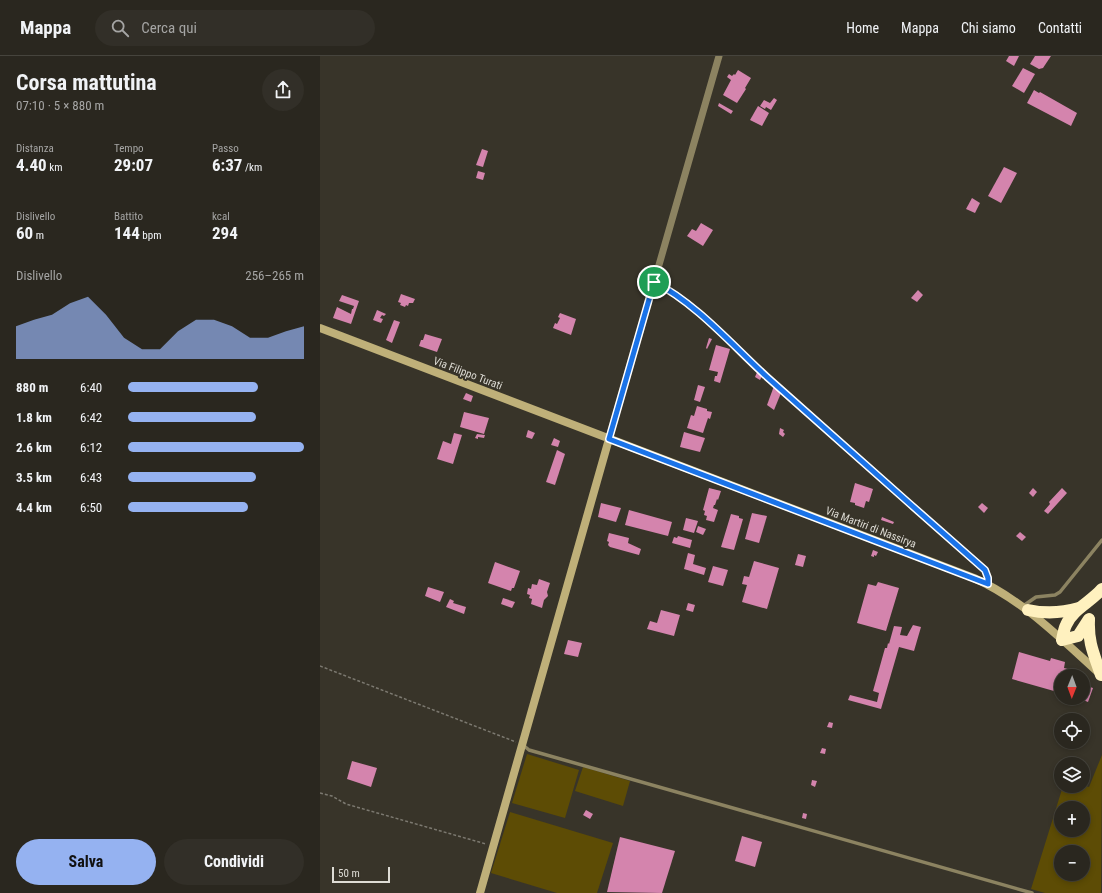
<!DOCTYPE html>
<html lang="it">
<meta charset="utf-8">
<style>
body{margin:0;font-family:"Roboto Condensed",sans-serif;background:#322f28;color:#f1f3f6;height:100vh;display:flex;flex-direction:column;font-size:15px;white-space:nowrap}
*{box-sizing:border-box;margin:0}
p{font-size:13px;color:#a5a5a4}
.icon{flex:none;width:22px;height:22px;fill:none;stroke:currentColor;stroke-width:2;stroke-linecap:round;stroke-linejoin:round}
.map{position:relative;flex:1;overflow:hidden}
.panel{display:flex;flex-direction:column;background:#2a271f;width:320px}
.panel>*{flex:none}
.needle{width:26px;rotate:181deg}
.fabs{position:absolute;left:734px;top:613px;display:grid;gap:8px}
.fabs a{display:grid;place-items:center;width:36px;height:36px;border-radius:50%;background:#2a271f;box-shadow:0 2px 6px #0003,0 0 0 1px #46443d;font-size:20px}
.scale{position:absolute;left:12px;bottom:10px;width:58px;box-sizing:border-box;padding-left:4px;border:2px solid #dedcd5;border-top:0;font-size:11px;line-height:14px;white-space:nowrap;color:#dedcd5;-webkit-text-stroke:3px #383429;paint-order:stroke}
.pin{position:absolute;display:grid;place-items:center;width:34px;height:34px;color:#fff;margin:-17px;border:2px solid #fff;border-radius:50%;box-shadow:0 1px 4px #0007}
.round{display:grid;place-items:center;flex:none;width:42px;height:42px;border-radius:21px;background:#322f28}
.overview{display:flex;align-items:center;justify-content:space-between;height:68px;padding:0 16px}
h1{font-size:22px;font-weight:700;line-height:30px}
.stats{display:grid;grid-template-columns:repeat(3,1fr);gap:6px;height:68px;padding:4px 16px}
.stats div{display:grid;align-content:center}
.stats b{font-size:17px;font-weight:700}
.stats small{font-size:11px;font-weight:400}
.stats p{font-size:11px}
.chart{height:112px;padding:8px 16px}
.chart p{display:flex;justify-content:space-between}
.chart svg{width:100%;height:72px;margin-top:4px;fill:#95b2f1;opacity:.7}
.button{display:flex;gap:8px;margin-top:auto;padding:8px 16px}
.button a{flex:1;height:46px;border-radius:24px;background:#95b2f1;color:#111;font-size:16px;font-weight:700;line-height:46px;text-align:center}
.button a+a{background:#322f28;color:#f1f3f6}
ul{padding:0 16px;list-style:none;font-size:13px}
li{display:grid;grid-template-columns:64px 48px 1fr;align-items:center;height:30px}
li i{height:10px;border-radius:5px;background:#95b2f1}
header{display:flex;align-items:center;gap:24px;box-sizing:border-box;height:56px;padding:0 20px;background:#2a271f;border-bottom:1px solid #46443d}
header strong{font-size:19px}
nav{display:flex;gap:22px;margin-inline-start:auto;font-size:14px}
.search{width:280px;height:36px;background:#322f28;display:flex;align-items:center;gap:10px;box-sizing:border-box;padding:0 14px;border-radius:22px;color:#a5a5a4;font-size:15px}
main{display:flex;flex:1;min-height:0}
.map>svg:first-child{display:block}
.green{fill:#5d4c05;fill-rule:evenodd}
.building{fill:#d484ad}
.lines{fill:none;stroke-linecap:round;stroke-linejoin:round}
.path{stroke:#7c7970;stroke-width:1.5;stroke-dasharray:3 2;stroke-linecap:butt}
.lane{stroke:#8c8361;stroke-width:3.5}
.street{stroke:#8c8361;stroke-width:7}
.secondary{stroke:#bfb079;stroke-width:8}
.highway{stroke:#fff1bf;stroke-width:12}
.route-casing{stroke:#fff;stroke-width:8}
.route{stroke:#1a73e8;stroke-width:5}
.labels{text-anchor:middle;stroke-width:4;stroke-linejoin:round;paint-order:stroke}
.street-label{font-size:11px;fill:#dedcd5;stroke:#383429}
</style>
<header>
<strong>Mappa</strong>
<div class="search"><svg class="icon" aria-label="search" viewBox="0 0 24 24"><circle cx="10" cy="10" r="6"/><path d="M15 15l6 6"/></svg>Cerca qui</div>
<nav><a>Home</a><a>Mappa</a><a>Chi siamo</a><a>Contatti</a></nav>
</header>
<main>
<section class="panel">
<div class="overview"><div><h1>Corsa mattutina</h1><p>07:10 · 5 × 880 m</p></div><a class="round"><svg class="icon" aria-label="share" viewBox="0 0 24 24"><path d="M12 15V3M7 8l5-5 5 5M5 13v7h14v-7"/></svg></a></div>
<div class="stats">
<div><p>Distanza</p><b>4.40<small> km</small></b></div>
<div><p>Tempo</p><b>29:07</b></div>
<div><p>Passo</p><b>6:37<small> /km</small></b></div>
</div>
<div class="stats">
<div><p>Dislivello</p><b>60<small> m</small></b></div>
<div><p>Battito</p><b>144<small> bpm</small></b></div>
<div><p>kcal</p><b>294</b></div>
</div>
<div class="chart"><p><span>Dislivello</span>256–265 m</p>
<svg viewBox="0 0 160 44" preserveAspectRatio="none"><path d="M0 44V24L10 20L20 17L30 10L40 6L50 17L60 31L70 38L80 38L90 27L100 20L110 20L120 24L130 31L140 31L150 27L160 24V44z"/></svg>
</div>
<ul>
<li><b>880 m</b>6:40<i style="width:74%"></i></li>
<li><b>1.8 km</b>6:42<i style="width:73%"></i></li>
<li><b>2.6 km</b>6:12<i style="width:100%"></i></li>
<li><b>3.5 km</b>6:43<i style="width:73%"></i></li>
<li><b>4.4 km</b>6:50<i style="width:68%"></i></li>
</ul>
<div class="button"><a>Salva</a><a>Condividi</a></div>
</section>
<div class="map">
<svg width="782" height="837" viewBox="0 0 782 837">
<rect width="100%" height="100%" fill="#383429"/>
<g class="green">
<polygon points="207,698 259,714 245,762 192,747"/>
<path d="M 782,699 L 781,837 L 725,837 L 711,833 L 743,730 L 763,729 L 769,731 ZM 741,752 L 763,752 L 763,774 L 741,774 ZM 741,796 L 763,796 L 763,818 L 741,818 Z"/>
<polygon points="263,711 310,725 303,750 255,735"/>
<polygon points="190,756 293,787 277,837 237,837 171,817"/>
</g>
<g class="building">
<polygon points="689,0 699,0 694,10 686,5"/>
<polygon points="715,0 731,0 723,12 719,13 710,8"/>
<polygon points="703,12 715,18 704,37 692,30"/>
<polygon points="418,14 431,22 425,32 426,33 417,47 403,39 411,24 407,21 409,18 412,20 414,18 415,19"/>
<polygon points="714,34 719,37 720,36 757,57 751,70 707,47"/>
<polygon points="454,42 457,44 451,54 446,51 445,53 440,50 444,44 450,47"/>
<polygon points="399,47 413,55 411,58 398,50"/>
<polygon points="438,50 449,57 442,70 430,64"/>
<polygon points="162,93 168,95 163,111 156,109"/>
<polygon points="684,111 697,117 681,147 668,140"/>
<polygon points="158,115 165,117 163,124 156,122"/>
<polygon points="652,142 660,147 655,157 646,153"/>
<polygon points="381,167 393,174 383,190 367,180 372,173 376,175"/>
<polygon points="598,234 603,239 597,246 591,242"/>
<polygon points="81,238 95,243 93,247 89,247 88,250 86,249 85,251 80,249 81,247 78,246"/>
<polygon points="22,239 39,245 31,268 13,262 17,251 31,258 32,253 33,253 34,250 19,245"/>
<polygon points="57,254 66,258 64,260 62,259 60,262 63,263 61,267 53,264"/>
<polygon points="240,257 256,263 251,279 233,272 235,267 237,268 240,262 238,261"/>
<polygon points="74,264 80,266 72,287 66,284"/>
<polygon points="105,278 122,283 117,296 99,290 101,284 103,284"/>
<polygon points="389,282 392,283 387,293 386,292"/>
<polygon points="396,289 410,293 400,327 394,325 395,320 397,320 398,316 389,314"/>
<polygon points="438,314 443,318 440,324 435,321"/>
<polygon points="378,329 385,331 380,346 374,344"/>
<polygon points="454,330 461,337 454,354 447,349"/>
<polygon points="146,337 153,340 151,346 143,343"/>
<polygon points="377,350 387,353 387,355 392,356 390,363 388,362 383,377 367,372 371,359 374,360"/>
<polygon points="144,356 169,362 164,378 140,371"/>
<polygon points="460,372 464,374 463,376 465,378 463,381 459,378"/>
<polygon points="208,374 215,377 212,383 206,381"/>
<polygon points="364,376 385,382 380,396 360,391"/>
<polygon points="134,377 142,379 133,408 117,403 123,385 131,388"/>
<polygon points="157,378 165,379 164,382 158,381 158,383 155,382"/>
<polygon points="234,382 240,385 238,391 231,389"/>
<polygon points="237,394 245,398 235,429 226,426"/>
<polygon points="535,427 553,433 549,446 546,445 544,452 535,449 535,447 530,446"/>
<polygon points="389,432 401,435 398,444 397,443 395,449 394,449 393,452 398,454 394,466 386,464 387,460 384,459 385,455 383,454"/>
<polygon points="713,432 717,436 713,441 709,437"/>
<polygon points="742,432 747,437 728,458 724,455 730,448 729,446"/>
<polygon points="281,447 301,452 296,466 278,461"/>
<polygon points="662,447 668,452 664,457 658,451"/>
<polygon points="309,454 352,466 348,480 305,469"/>
<polygon points="432,457 447,460 439,487 425,483"/>
<polygon points="411,458 419,460 419,462 423,463 414,494 401,491"/>
<polygon points="562,461 574,466 573,468 561,464"/>
<polygon points="366,462 378,465 374,477 363,474"/>
<polygon points="378,470 386,473 383,479 376,476"/>
<polygon points="700,476 706,481 702,485 696,480"/>
<polygon points="289,477 309,482 308,487 321,493 319,499 290,491 288,489 289,486 287,485"/>
<polygon points="358,480 372,484 370,492 352,487 354,481 357,482"/>
<polygon points="553,494 558,496 556,500 554,499 554,501 551,500"/>
<polygon points="368,497 375,499 373,508 386,512 384,519 364,513"/>
<polygon points="478,498 486,500 483,511 475,509"/>
<polygon points="434,505 459,512 447,553 422,546 427,529 422,528 424,520 429,521"/>
<polygon points="175,506 200,515 194,532 192,532 191,535 168,527"/>
<polygon points="393,510 408,514 403,530 388,526"/>
<polygon points="219,523 230,527 227,536 228,540 224,544 222,552 211,548 212,543 209,542 210,539 207,538 208,532 211,533 212,528 217,529"/>
<polygon points="558,526 579,532 566,575 537,567 548,528 556,530"/>
<polygon points="108,531 124,536 120,546 105,540"/>
<polygon points="183,542 195,546 192,552 181,548"/>
<polygon points="130,543 134,545 133,547 146,551 144,558 126,551"/>
<polygon points="368,547 375,549 373,556 366,554"/>
<polygon points="341,554 360,559 354,580 327,573 330,565 337,567"/>
<polygon points="593,569 601,571 594,595 579,591 561,653 528,644 530,639 557,646 559,637 553,635 565,592 567,592 568,587 569,588 574,570 582,571 580,579 587,580"/>
<polygon points="248,584 262,587 258,601 244,598"/>
<polygon points="699,596 730,605 731,602 745,606 744,612 748,613 751,615 751,617 757,620 741,620 741,637 692,623"/>
<polygon points="763,625 765,626 764,629 773,632 768,646 758,642 763,642"/>
<polygon points="509,666 513,667 512,672 507,671"/>
<polygon points="502,692 506,693 505,698 500,697"/>
<polygon points="32,705 57,712 51,731 27,723"/>
<polygon points="492,724 497,725 495,731 491,729"/>
<polygon points="266,754 273,758 270,763 263,759"/>
<polygon points="483,757 487,758 486,763 482,762"/>
<polygon points="422,780 442,786 435,811 415,805"/>
<polygon points="300,781 355,795 342,837 287,836"/>
</g>
<g class="lines">
<g class="path">
<polyline points="0,610 196,686"/>
<polyline points="0,737 12,740 26,748 166,788"/>
</g>
<g class="lane">
<path d="M 334,226 C 376,248 414,291 450,323 C 521,387 593,450 665,514 L 668,522 L 668,528"/>
<polyline points="703,550 716,541 735,539 740,536 782,484"/>
<polyline points="203,689 209,694 712,837"/>
</g>
<polyline class="street" points="289,383 399,0"/>
<g class="secondary">
<path d="M 0,272 L 654,522 C 703,544 740,582 780,618"/>
<polyline points="160,837 289,383"/>
</g>
<g class="highway">
<path d="M 708,554 C 726,558 742,557 759,552"/>
<path d="M 769,563 L 758,580 L 742,584 C 743,579 744,573 746,569 C 753,553 771,546 782,533"/>
<path d="M 769,564 C 768,587 774,598 781,619"/>
</g>
</g>
<g class="lines">
<g class="route-casing">
<path id="route" d="M 334,226 C 376,247 413,290 447,321 C 520,386 592,450 665,514 L 668,522 L 668,528 L 289,383 Z"/>
</g>
<use href="#route" class="route"/>
</g>
<g class="labels">
<g class="street-label">
<text transform="translate(148 317) rotate(21)" y="4">Via Filippo Turati</text>
<text transform="translate(551 471) rotate(21)" y="4">Via Martiri di Nassirya</text>
</g>
</g>
</svg>
<div class="fabs">
<a><svg class="needle" viewBox="-14 -14 28 28"><path d="M0-13l5 13h-10z" fill="#e53935"/><path d="M0 13l5-13h-10z" fill="#a5a5a4"/></svg></a>
<a><svg class="icon" aria-label="locate" viewBox="0 0 24 24"><circle cx="12" cy="12" r="6"/><path d="M12 2v4M12 18v4M2 12h4M18 12h4"/></svg></a>
<a><svg class="icon" aria-label="layers" viewBox="0 0 24 24"><path d="M12 4l9 5-9 5-9-5zM3 14l9 5 9-5"/></svg></a>
<a>+</a>
<a>−</a>
</div>
<div class="scale">50 m</div>
<div class="pin" style="left:334px;top:226px;background:#1e9e55"><svg class="icon" aria-label="arrive" viewBox="0 0 24 24"><path d="M6 21V4h12l-3 4 3 4H6"/></svg></div>
</div>
</main>
